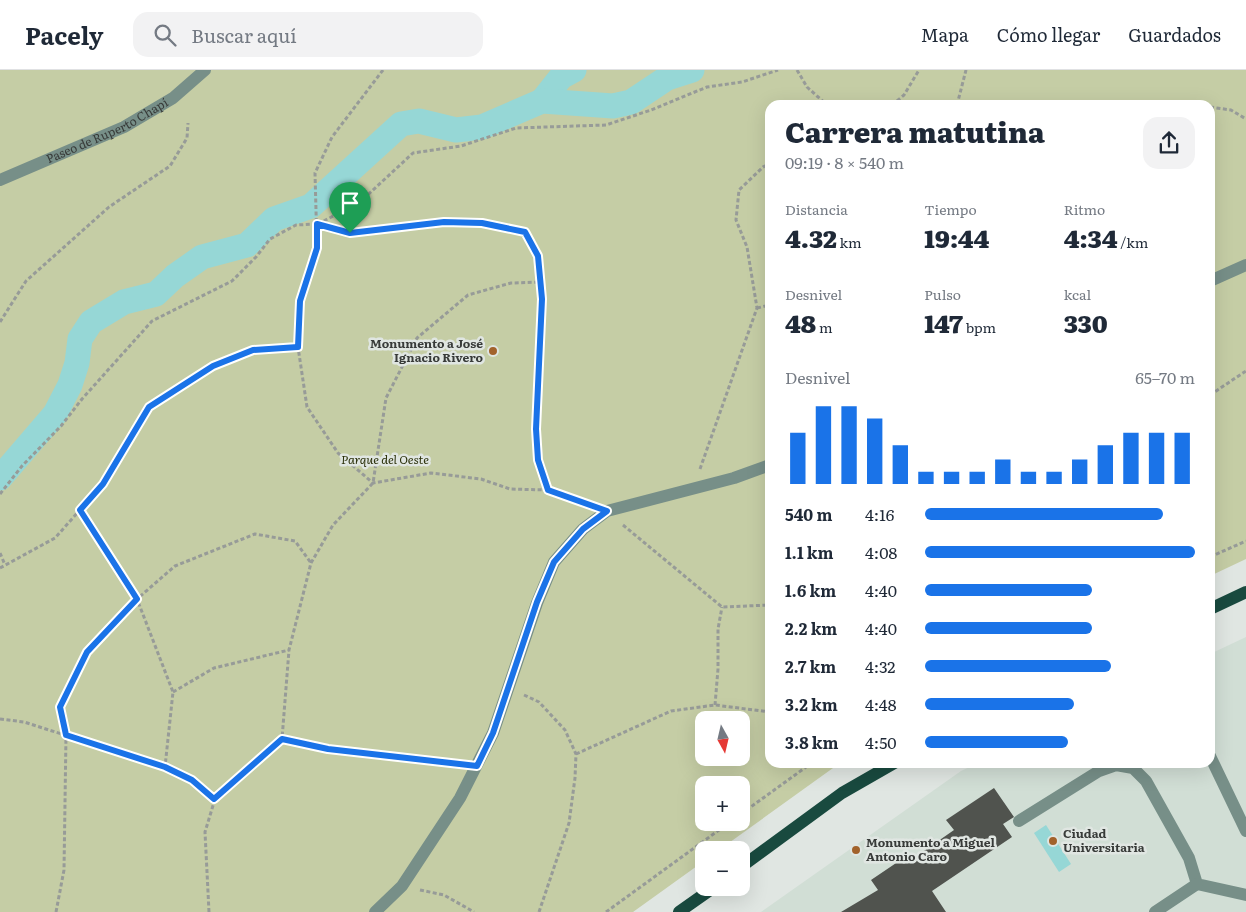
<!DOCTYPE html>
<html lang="es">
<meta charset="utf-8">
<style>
body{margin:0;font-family:Literata,serif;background:#f2f2f3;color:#1f2937;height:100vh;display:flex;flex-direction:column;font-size:19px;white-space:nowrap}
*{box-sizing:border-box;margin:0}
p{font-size:16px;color:#747a83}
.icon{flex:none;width:28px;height:28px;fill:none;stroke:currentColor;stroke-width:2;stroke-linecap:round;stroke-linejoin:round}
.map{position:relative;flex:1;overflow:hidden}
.sheet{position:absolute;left:765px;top:30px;width:450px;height:668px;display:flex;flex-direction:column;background:#fff;border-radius:15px;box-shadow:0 5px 20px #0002}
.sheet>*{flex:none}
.needle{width:32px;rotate:172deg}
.controls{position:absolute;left:695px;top:641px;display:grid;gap:10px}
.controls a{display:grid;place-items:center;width:55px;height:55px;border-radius:10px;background:#fff;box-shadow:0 5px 20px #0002;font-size:25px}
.pin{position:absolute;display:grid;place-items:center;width:42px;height:42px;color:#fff;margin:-51px -21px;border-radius:50% 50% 50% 0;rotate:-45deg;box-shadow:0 0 5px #0007}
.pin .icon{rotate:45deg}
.round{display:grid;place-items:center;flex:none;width:52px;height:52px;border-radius:15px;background:#f2f2f3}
.overview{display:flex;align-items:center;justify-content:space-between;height:85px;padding:0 20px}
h1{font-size:28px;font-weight:800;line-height:38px}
.metrics{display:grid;grid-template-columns:repeat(3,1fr);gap:8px;height:85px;padding:5px 20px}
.metrics div{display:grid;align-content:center}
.metrics b{font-size:25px;font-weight:800}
.metrics small{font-size:14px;font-weight:400}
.metrics p{font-size:14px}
.chart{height:140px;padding:10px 20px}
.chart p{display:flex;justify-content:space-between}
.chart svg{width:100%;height:90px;margin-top:5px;stroke:#1a73e8;stroke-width:6}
ul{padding:0 20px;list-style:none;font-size:16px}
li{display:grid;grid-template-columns:80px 60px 1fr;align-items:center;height:38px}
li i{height:12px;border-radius:6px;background:#1a73e8}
header{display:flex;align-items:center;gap:30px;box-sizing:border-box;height:70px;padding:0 25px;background:#fff;border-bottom:1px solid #e0e1e3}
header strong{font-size:24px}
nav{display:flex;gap:28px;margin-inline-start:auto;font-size:18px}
.search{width:350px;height:45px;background:#f2f2f3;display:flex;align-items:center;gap:12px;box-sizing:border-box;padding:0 18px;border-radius:15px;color:#747a83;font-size:19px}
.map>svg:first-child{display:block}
.built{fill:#d1ded5}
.green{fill:#c5cda5;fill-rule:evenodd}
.water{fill:#96d7d6}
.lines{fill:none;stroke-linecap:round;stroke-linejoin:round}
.canal{stroke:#96d7d6;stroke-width:25}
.building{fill:#50534e}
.path{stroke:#979b98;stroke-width:3;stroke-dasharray:4 2.5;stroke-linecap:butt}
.minor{stroke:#778f88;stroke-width:12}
.major{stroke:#194a3f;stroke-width:12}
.route-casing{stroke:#fff;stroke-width:10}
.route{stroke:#1a73e8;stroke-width:6}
.poi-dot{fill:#a2622b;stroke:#e0e6e2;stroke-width:2}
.labels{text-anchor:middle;stroke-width:5;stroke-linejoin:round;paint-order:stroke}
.street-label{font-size:12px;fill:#383b39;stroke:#e0e6e2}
.poi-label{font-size:12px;font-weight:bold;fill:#383b39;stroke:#e0e6e2;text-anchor:start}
.park-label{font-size:12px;font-style:italic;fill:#2b310a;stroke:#e0e6e2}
</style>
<header>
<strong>Pacely</strong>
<div class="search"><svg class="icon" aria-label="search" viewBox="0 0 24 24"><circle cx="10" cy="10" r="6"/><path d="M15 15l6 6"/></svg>Buscar aquí</div>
<nav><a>Mapa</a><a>Cómo llegar</a><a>Guardados</a></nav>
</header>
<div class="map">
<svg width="1246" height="842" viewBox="0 0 1246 842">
<rect width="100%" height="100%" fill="#e0e6e2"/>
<polygon class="built" points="1246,567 1246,842 761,842 961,701 978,693 1210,692 1210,584"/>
<path class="green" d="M 0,0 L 1246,0 L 1246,489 L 1210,506 L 1210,35 L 770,35 L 770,692 L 840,693 L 719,780 L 704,780 L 704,791 L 633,842 L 0,842 ZM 704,650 L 741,650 L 741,688 L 704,688 ZM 704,715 L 741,715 L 741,752 L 704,752 Z"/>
<polygon class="water" points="1046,755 1071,794 1059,802 1034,763"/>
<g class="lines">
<g class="canal">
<polyline points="542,31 561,7 574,0"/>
<polyline points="0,408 55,344 70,315 77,293 80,269 91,252 124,232 156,224 175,206 202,187 247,175 274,149 311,136 401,54 419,51 456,60 482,57 542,31 613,36 631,32 667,8 692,0"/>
</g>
</g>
<polygon class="building" points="994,718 1014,747 1003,754 1012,767 932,821 946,842 841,842 878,820 871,810 908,785 911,790 954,760 946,750"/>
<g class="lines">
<g class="path">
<polyline points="383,0 332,67 315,103 317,178 300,231 298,277 307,337 338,383 373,413 431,403 481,409 510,419 548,420"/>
<polyline points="797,0 807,17 827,35"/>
<polyline points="892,35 904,25 919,0"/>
<polyline points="957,35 966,0"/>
<polyline points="1150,35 1177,32 1197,35"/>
<polyline points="1210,37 1231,40 1246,49"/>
<polyline points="318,154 360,132 413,83 461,76 516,58 606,55 651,40 707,17 742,12 778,0"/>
<polyline points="757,238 770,235"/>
<polyline points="0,252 26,211 109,137 170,96 187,68 188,53"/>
<polyline points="1210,325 1246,301"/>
<polyline points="700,399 757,238 747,177 736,150 739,120 763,97 770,94"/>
<polyline points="0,424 22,396 61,356 82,329 152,251 232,211 256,187 270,169 296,155 317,154 350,163 443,152 482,153 525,162 539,187 542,212 542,229 536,359 538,390 548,420 586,433"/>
<polyline points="80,439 137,529 173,622 165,697"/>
<polyline points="623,455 722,537 770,535"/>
<polyline points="0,483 5,495"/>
<polyline points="1210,487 1246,471"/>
<polyline points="0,498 55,468 103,414 149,337 213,296 253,280 298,277"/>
<polyline points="173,622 214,598 289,580"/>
<polyline points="524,625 539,632 565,660 576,684 575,708 569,753 539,842"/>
<polyline points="715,635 718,599 718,559 722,537"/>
<polyline points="0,649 24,652 165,697 192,710 215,729"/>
<polyline points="282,669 328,679 457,694"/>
<polyline points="576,684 671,641 715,635 770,642"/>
<polyline points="741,744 813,692"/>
<polyline points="420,820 444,825 474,842"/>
<polyline points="56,842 64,800 66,665 60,637 87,582 137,529 175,496 255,464 295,471 311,493"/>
<polyline points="209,842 205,762 215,729 282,669 289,580 311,493 333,455 373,413 386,328 417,268 468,225 511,213 542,212"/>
<polyline points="606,842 730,752"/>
</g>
<g class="minor">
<path id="s1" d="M 0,110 L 124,57 L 173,28 L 205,0"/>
<polyline points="1210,211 1246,195"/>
<polyline points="1210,686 1246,761"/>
<polyline points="1019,751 1099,701 1116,695 1133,698 1146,711 1189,788 1197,814 1246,825"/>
<polyline points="375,842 402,816 460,728 493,663 537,533 554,492 583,459 607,441 734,408 770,395"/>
<polyline points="1155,842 1197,814"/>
</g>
<g class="major">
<polyline points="1210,539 1246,522"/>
<polyline points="741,797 842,723 896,692"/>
<polyline points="679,842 713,818"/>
</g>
</g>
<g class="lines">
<g class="route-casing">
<polygon id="route" points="444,152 482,153 525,162 538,186 542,229 536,359 538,390 548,420 607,441 583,459 554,492 537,532 493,663 477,696 328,679 282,669 214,729 192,710 165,697 66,665 60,637 87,582 137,529 80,440 103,414 149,337 213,296 253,280 298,277 300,231 317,178 317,154 350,163"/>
</g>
<use href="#route" class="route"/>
</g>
<g class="poi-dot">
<circle cx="493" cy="281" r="5"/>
<circle cx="1053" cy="771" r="5"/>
<circle cx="856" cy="780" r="5"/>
</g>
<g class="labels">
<g class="street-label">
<text dy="4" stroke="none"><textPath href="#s1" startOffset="118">Paseo de Ruperto Chapí</textPath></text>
</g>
<g class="poi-label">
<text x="483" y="278" text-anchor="end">Monumento a José<tspan x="483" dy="14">Ignacio Rivero</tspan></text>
<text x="1063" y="768">Ciudad<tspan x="1063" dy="14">Universitaria</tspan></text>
<text x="866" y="777">Monumento a Miguel<tspan x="866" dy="14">Antonio Caro</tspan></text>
</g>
<g class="park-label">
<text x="385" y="394">Parque del Oeste</text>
</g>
</g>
</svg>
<div class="controls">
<a><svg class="needle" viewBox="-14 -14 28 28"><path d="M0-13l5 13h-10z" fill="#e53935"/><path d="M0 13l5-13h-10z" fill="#747a83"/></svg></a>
<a>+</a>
<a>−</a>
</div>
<div class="pin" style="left:350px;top:163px;background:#1e9e55"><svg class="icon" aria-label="arrive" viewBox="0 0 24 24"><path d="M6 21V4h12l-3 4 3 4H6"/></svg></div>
<section class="sheet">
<div class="overview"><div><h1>Carrera matutina</h1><p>09:19 · 8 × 540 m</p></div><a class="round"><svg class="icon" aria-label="share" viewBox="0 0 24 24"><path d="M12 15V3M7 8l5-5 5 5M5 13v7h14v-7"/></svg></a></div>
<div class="metrics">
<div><p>Distancia</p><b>4.32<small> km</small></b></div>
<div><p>Tiempo</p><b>19:44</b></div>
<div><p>Ritmo</p><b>4:34<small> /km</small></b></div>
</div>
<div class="metrics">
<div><p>Desnivel</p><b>48<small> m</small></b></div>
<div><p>Pulso</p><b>147<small> bpm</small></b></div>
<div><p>kcal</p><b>330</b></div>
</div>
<div class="chart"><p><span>Desnivel</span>65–70 m</p>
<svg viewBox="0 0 160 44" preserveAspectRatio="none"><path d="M5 44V19M15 44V6M25 44V6M35 44V12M45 44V25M55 44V38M65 44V38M75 44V38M85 44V32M95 44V38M105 44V38M115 44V32M125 44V25M135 44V19M145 44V19M155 44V19"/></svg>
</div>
<ul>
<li><b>540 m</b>4:16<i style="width:88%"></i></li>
<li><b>1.1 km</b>4:08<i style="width:100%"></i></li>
<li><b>1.6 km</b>4:40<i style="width:62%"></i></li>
<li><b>2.2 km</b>4:40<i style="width:62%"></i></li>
<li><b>2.7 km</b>4:32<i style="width:69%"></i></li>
<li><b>3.2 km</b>4:48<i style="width:55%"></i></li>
<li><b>3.8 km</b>4:50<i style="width:53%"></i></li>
</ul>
</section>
</div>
